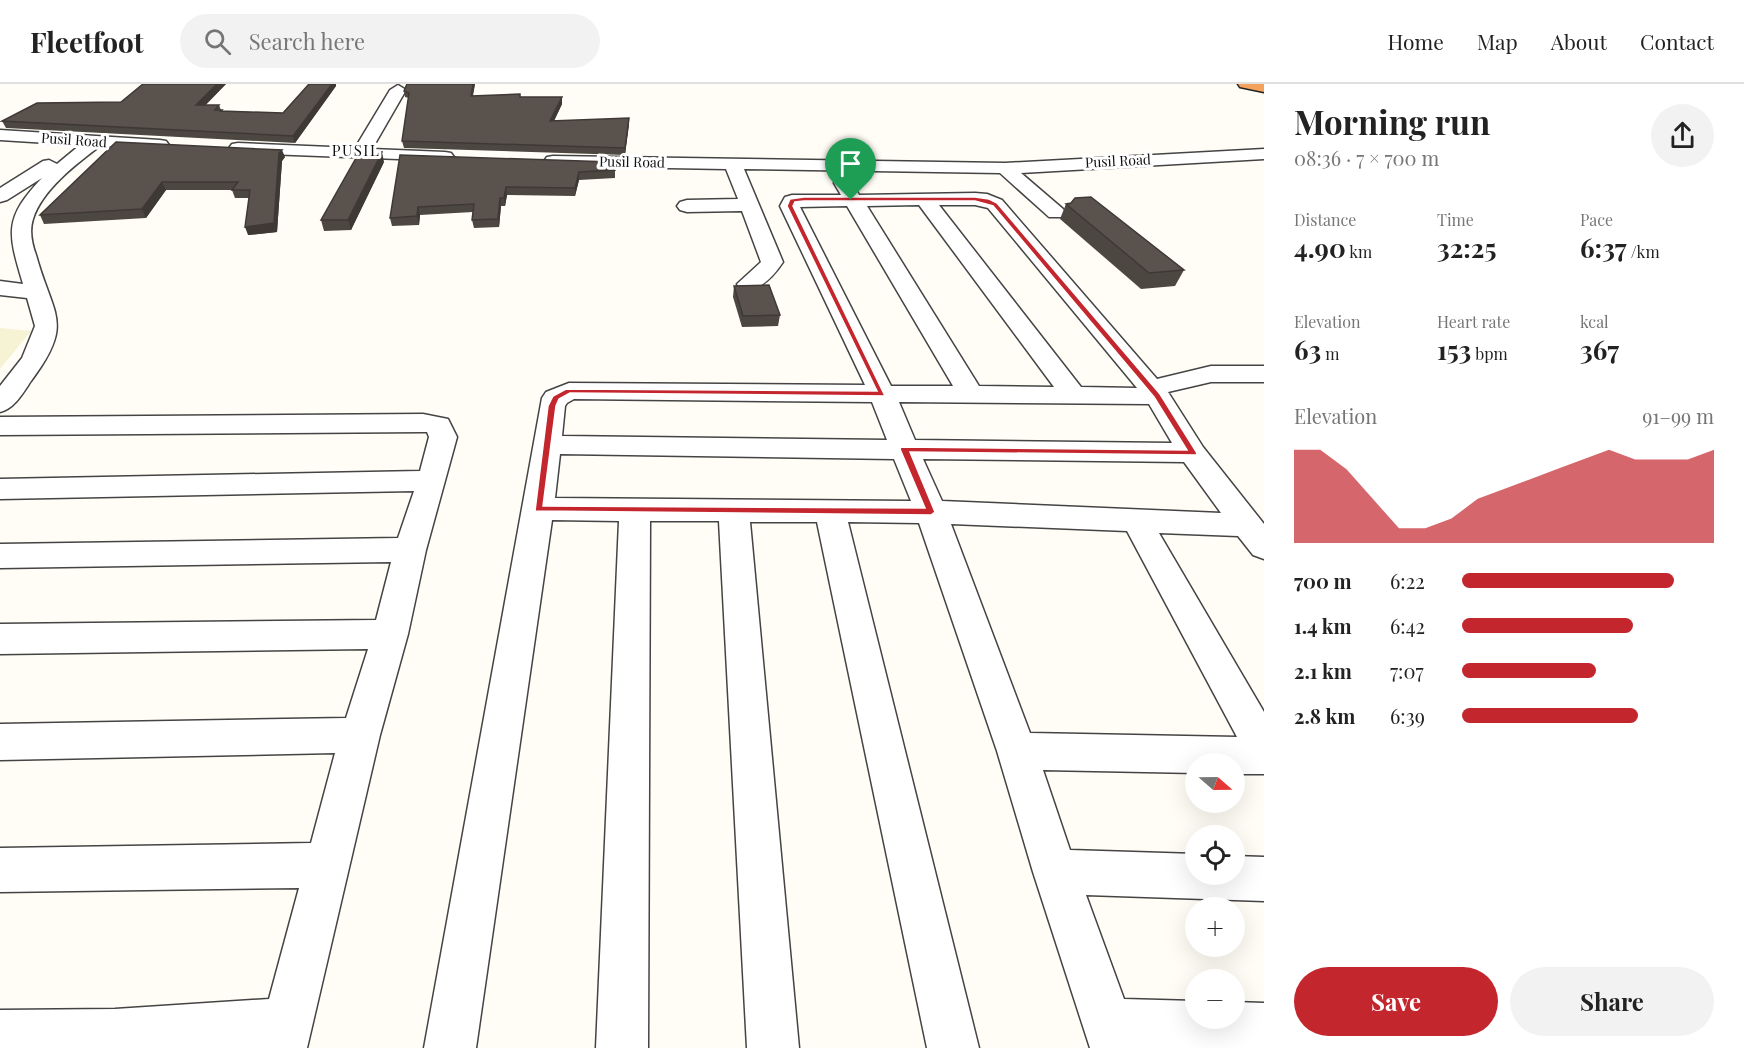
<!DOCTYPE html>
<meta charset="utf-8">
<style>
body{margin:0;font-family:"Playfair Display",serif;background:#f2f2f2;color:#222;height:100vh;display:flex;flex-direction:column;font-size:22px;white-space:nowrap}
*{box-sizing:border-box;margin:0}
p{font-size:20px;color:#767676}
.icon{flex:none;width:33px;height:33px;fill:none;stroke:currentColor;stroke-width:2;stroke-linecap:round;stroke-linejoin:round}
.map{position:relative;flex:1;overflow:hidden}
.side{display:flex;flex-direction:column;background:#fff;width:480px}
.side>*{flex:none}
.needle{width:39px;rotate:110deg}
.fabs{position:absolute;left:1185px;top:669px;display:grid;gap:12px}
.fabs a{display:grid;place-items:center;width:60px;height:60px;border-radius:50%;background:#fff;box-shadow:0 6px 24px #0002;font-size:30px}
.pin{position:absolute;display:grid;place-items:center;width:51px;height:51px;color:#fff;margin:-62px -26px;border-radius:50% 50% 50% 0;rotate:-45deg;box-shadow:0 0 6px #0007}
.pin .icon{rotate:45deg}
.round{display:grid;place-items:center;flex:none;width:63px;height:63px;border-radius:32px;background:#f2f2f2}
.headline{display:flex;align-items:center;justify-content:space-between;height:102px;padding:0 30px}
h1{font-size:33px;font-weight:700;line-height:45px}
.metrics{display:grid;grid-template-columns:repeat(3,1fr);gap:9px;height:102px;padding:6px 30px}
.metrics div{display:grid;align-content:center}
.metrics b{font-size:26px;font-weight:700}
.metrics small{font-size:16px;font-weight:400}
.metrics p{font-size:16px}
.chart{height:168px;padding:12px 30px}
.chart p{display:flex;justify-content:space-between}
.chart svg{width:100%;height:108px;margin-top:6px;fill:#c4262e;opacity:.7}
.primary-button{display:flex;gap:12px;margin-top:auto;padding:12px 30px}
.primary-button a{flex:1;height:69px;border-radius:36px;background:#c4262e;color:#fff;font-size:24px;font-weight:700;line-height:69px;text-align:center}
.primary-button a+a{background:#f2f2f2;color:#222}
ul{padding:0 30px;list-style:none;font-size:20px}
li{display:grid;grid-template-columns:96px 72px 1fr;align-items:center;height:45px}
li i{height:15px;border-radius:8px;background:#c4262e}
header{display:flex;align-items:center;gap:36px;box-sizing:border-box;height:84px;padding:0 30px;background:#fff;border-bottom:2px solid #e0e0e0}
header strong{font-size:28px}
nav{display:flex;gap:33px;margin-inline-start:auto;font-size:21px}
.search{width:420px;height:54px;background:#f2f2f2;display:flex;align-items:center;gap:15px;box-sizing:border-box;padding:0 21px;border-radius:33px;color:#767676;font-size:22px}
main{display:flex;flex:1;min-height:0}
.map>svg:first-child{display:block}
.farmland{fill:#f6f3d4}
.lines{fill:none;stroke-linecap:round;stroke-linejoin:round}
.minor-casing{stroke:#444;stroke-width:3}
.highway-casing{stroke:#222;stroke-width:3}
.minor{fill:#fff;fill-rule:evenodd}
.highway{fill:#f5a25d;fill-rule:evenodd}
.wall{fill:#4d4742}
.shaded-wall{fill:#3f3936}
.building{fill:#5a524d;stroke:#3f3936;stroke-width:1.5}
.route{fill:#c4262e;stroke:#fff;stroke-width:1.5;fill-rule:evenodd}
.labels{text-anchor:middle;stroke-width:6;stroke-linejoin:round;paint-order:stroke}
.far-street-label{font-size:14px;fill:#111;stroke:#fff}
.far-quarter-label{font-size:15px;letter-spacing:1.5px;fill:#111;stroke:#fff}
</style>
<header>
<strong>Fleetfoot</strong>
<div class="search"><svg class="icon" aria-label="search" viewBox="0 0 24 24"><circle cx="10" cy="10" r="6"/><path d="M15 15l6 6"/></svg>Search here</div>
<nav><a>Home</a><a>Map</a><a>About</a><a>Contact</a></nav>
</header>
<main>
<div class="map">
<svg width="1264" height="964" viewBox="0 0 1264 964">
<rect width="100%" height="100%" fill="#fffdf5"/>
<polygon class="farmland" points="0,244 31,247 0,285"/>
<g class="lines">
<g class="minor-casing">
<g id="minor">
<polygon points="398,1 406,6 372,65 445,68 451,69 454,73 451,77 238,69 232,68 229,64 232,60 238,59 355,64 390,6"/>
<path d="M 0,46 L 160,56 L 166,57 L 169,61 L 166,65 L 160,66 L 100,62 C 76,80 42,106 33,135 C 29,147 32,160 36,171 C 53,233 75,238 31,297 C 23,309 14,325 0,328 L 0,302 L 22,274 L 35,242 L 27,214 L 0,211 L 0,197 L 23,200 C 8,149 3,135 42,94 L 7,116 L 0,118 L 0,104 L 43,77 L 49,76 L 57,80 L 80,61 L 0,56 Z"/>
<path d="M 1264,65 L 1264,75 L 1021,89 L 1063,125 L 1066,129 L 1063,133 L 1049,133 L 1000,89 L 744,85 L 783,178 C 773,193 759,209 740,205 L 737,200 L 761,178 L 742,127 L 687,128 L 680,126 L 677,122 L 680,118 L 687,116 L 738,115 L 726,85 L 553,82 L 547,81 L 544,77 L 547,73 L 553,72 L 1005,79 Z"/>
<path d="M 843,93 L 850,95 L 859,111 L 975,109 L 987,110 L 1002,116 L 1157,295 L 1211,282 L 1264,282 L 1264,298 L 1211,298 L 1168,308 L 1203,363 L 1264,440 L 1264,475 L 1253,471 L 1238,452 L 1159,449 L 1264,628 L 1264,690 L 1234,690 L 1234,680 L 1196,680 L 1196,689 L 1043,686 L 1070,766 L 1196,770 L 1196,790 L 1234,790 L 1234,772 L 1264,773 L 1264,817 L 1086,811 L 1124,915 L 1196,917 L 1196,934 L 1234,934 L 1234,918 L 1264,919 L 1264,964 L 1090,964 L 1033,788 L 997,667 L 919,439 L 848,438 L 979,964 L 927,964 L 817,438 L 750,438 L 799,964 L 747,964 L 719,437 L 650,437 L 648,964 L 596,964 L 619,437 L 552,436 L 476,964 L 424,964 L 542,314 L 546,308 L 569,299 L 865,301 L 780,122 L 785,113 L 792,111 L 841,111 L 834,99 L 836,95 ZM 919,121 L 1054,303 L 979,302 L 867,122 ZM 939,121 L 975,121 L 988,124 L 1137,304 L 1081,303 ZM 847,122 L 953,302 L 891,302 L 800,123 ZM 574,315 L 872,318 L 887,356 L 562,352 L 565,322 L 567,319 ZM 899,318 L 1149,320 L 1172,359 L 915,356 ZM 560,370 L 894,375 L 911,417 L 555,414 ZM 923,375 L 1184,378 L 1221,429 L 942,417 ZM 951,440 L 1127,447 L 1237,653 L 1030,649 Z"/>
<polygon points="423,330 448,335 457,353 426,466 408,550 380,651 307,964 0,964 0,926 115,925 269,915 299,804 0,808 0,764 311,759 335,669 0,676 0,640 346,634 368,565 0,570 0,540 376,536 391,478 0,484 0,460 398,454 414,407 0,415 0,395 420,387 429,353 427,348 423,348 0,351 0,333"/>
</g>
</g>
<g class="highway-casing">
<polygon id="highway" points="1238,0 1264,0 1264,8 1240,3"/>
</g>
<use href="#minor" class="minor"/>
<use href="#highway" class="highway"/>
</g>
<g class="wall">
<polygon points="143,0 226,0 205,21 219,21 221,26 223,27 283,29 309,0 336,0 336,2 295,59 6,44 2,37 121,18"/>
<polygon points="407,0 475,0 473,12 520,13 562,20 554,37 629,34 625,71 404,64 402,57 409,14 405,13 404,7"/>
<polygon points="116,58 285,73 282,77 277,148 248,151 249,114 235,114 232,106 166,106 146,134 44,140 40,131"/>
<polygon points="400,71 615,86 615,94 579,96 575,112 507,111 505,122 501,122 499,143 474,144 472,136 473,128 420,131 419,141 392,142 390,134"/>
<polygon points="384,78 351,146 324,147 321,136"/>
<polygon points="1066,120 1184,186 1175,202 1141,205 1060,135"/>
<polygon points="734,202 780,231 778,242 742,243 733,213"/>
</g>
<g class="shaded-wall">
<polygon points="217,0 226,0 199,28 196,21"/>
<polygon points="332,0 336,0 336,2 295,59 293,52"/>
<polygon points="473,0 475,0 471,18 471,12"/>
<polygon points="562,13 562,20 551,43 550,37"/>
<polygon points="629,34 629,41 625,71 625,64"/>
<polygon points="282,66 285,73 282,77 277,148 248,151 245,143 279,69"/>
<polygon points="382,68 384,78 351,146 348,136"/>
<polygon points="579,88 579,96 575,112 575,104"/>
<polygon points="162,98 166,106 146,134 142,125"/>
<polygon points="506,103 507,111 505,122 504,114"/>
<polygon points="500,114 501,122 499,143 498,135"/>
<polygon points="418,123 420,131 419,141 417,132"/>
</g>
<g class="building">
<polygon points="143,0 217,0 196,21 219,21 215,26 222,26 221,27 283,29 309,0 332,0 293,52 2,37 37,19 121,18"/>
<polygon points="407,0 473,0 471,12 520,10 520,13 562,13 550,37 629,34 625,64 402,57 409,9 404,7"/>
<polygon points="116,58 282,66 279,69 274,139 245,143 250,106 232,106 238,98 162,98 142,125 40,131"/>
<polygon points="360,67 382,68 348,136 321,136"/>
<polygon points="400,71 612,78 615,86 579,88 575,104 506,103 504,114 500,114 498,135 472,136 474,120 418,123 417,132 390,134"/>
<polygon points="1091,113 1184,186 1149,189 1066,120 1071,119 1075,114"/>
<polygon points="769,201 780,231 743,232 734,202"/>
</g>
<path class="route" d="M 804,113 L 975,113 L 989,115 L 997,119 L 1160,310 L 1197,369 L 1196,371 L 910,368 L 935,428 L 931,431 L 535,427 L 548,322 L 553,312 L 566,305 L 877,307 L 787,122 L 790,115 ZM 804,117 L 975,117 L 993,122 L 1154,313 L 1187,366 L 901,363 L 900,365 L 925,424 L 543,422 L 556,322 L 559,315 L 570,309 L 885,312 L 793,122 L 795,118 Z"/>
<g class="labels">
<g class="far-street-label">
<text transform="translate(74 56) rotate(4)" y="5">Pusil Road</text>
<text transform="translate(1118 77) rotate(-3)" y="5">Pusil Road</text>
<text transform="translate(632 78) rotate(1)" y="5">Pusil Road</text>
</g>
<g class="far-quarter-label">
<text x="356" y="72">PUSIL</text>
</g>
</g>
</svg>
<div class="fabs">
<a><svg class="needle" viewBox="-14 -14 28 28"><path d="M0-13l5 13h-10z" fill="#e53935"/><path d="M0 13l5-13h-10z" fill="#767676"/></svg></a>
<a><svg class="icon" aria-label="locate" viewBox="0 0 24 24"><circle cx="12" cy="12" r="6"/><path d="M12 2v4M12 18v4M2 12h4M18 12h4"/></svg></a>
<a>+</a>
<a>−</a>
</div>
<div class="pin" style="left:851px;top:116px;background:#1e9e55"><svg class="icon" aria-label="arrive" viewBox="0 0 24 24"><path d="M6 21V4h12l-3 4 3 4H6"/></svg></div>
</div>
<section class="side">
<div class="headline"><div><h1>Morning run</h1><p>08:36 · 7 × 700 m</p></div><a class="round"><svg class="icon" aria-label="share" viewBox="0 0 24 24"><path d="M12 15V3M7 8l5-5 5 5M5 13v7h14v-7"/></svg></a></div>
<div class="metrics">
<div><p>Distance</p><b>4.90<small> km</small></b></div>
<div><p>Time</p><b>32:25</b></div>
<div><p>Pace</p><b>6:37<small> /km</small></b></div>
</div>
<div class="metrics">
<div><p>Elevation</p><b>63<small> m</small></b></div>
<div><p>Heart rate</p><b>153<small> bpm</small></b></div>
<div><p>kcal</p><b>367</b></div>
</div>
<div class="chart"><p><span>Elevation</span>91–99 m</p>
<svg viewBox="0 0 160 44" preserveAspectRatio="none"><path d="M0 44V6L10 6L20 14L30 26L40 38L50 38L60 34L70 26L80 22L90 18L100 14L110 10L120 6L130 10L140 10L150 10L160 6V44z"/></svg>
</div>
<ul>
<li><b>700 m</b>6:22<i style="width:84%"></i></li>
<li><b>1.4 km</b>6:42<i style="width:68%"></i></li>
<li><b>2.1 km</b>7:07<i style="width:53%"></i></li>
<li><b>2.8 km</b>6:39<i style="width:70%"></i></li>
</ul>
<div class="primary-button"><a>Save</a><a>Share</a></div>
</section>
</main>
